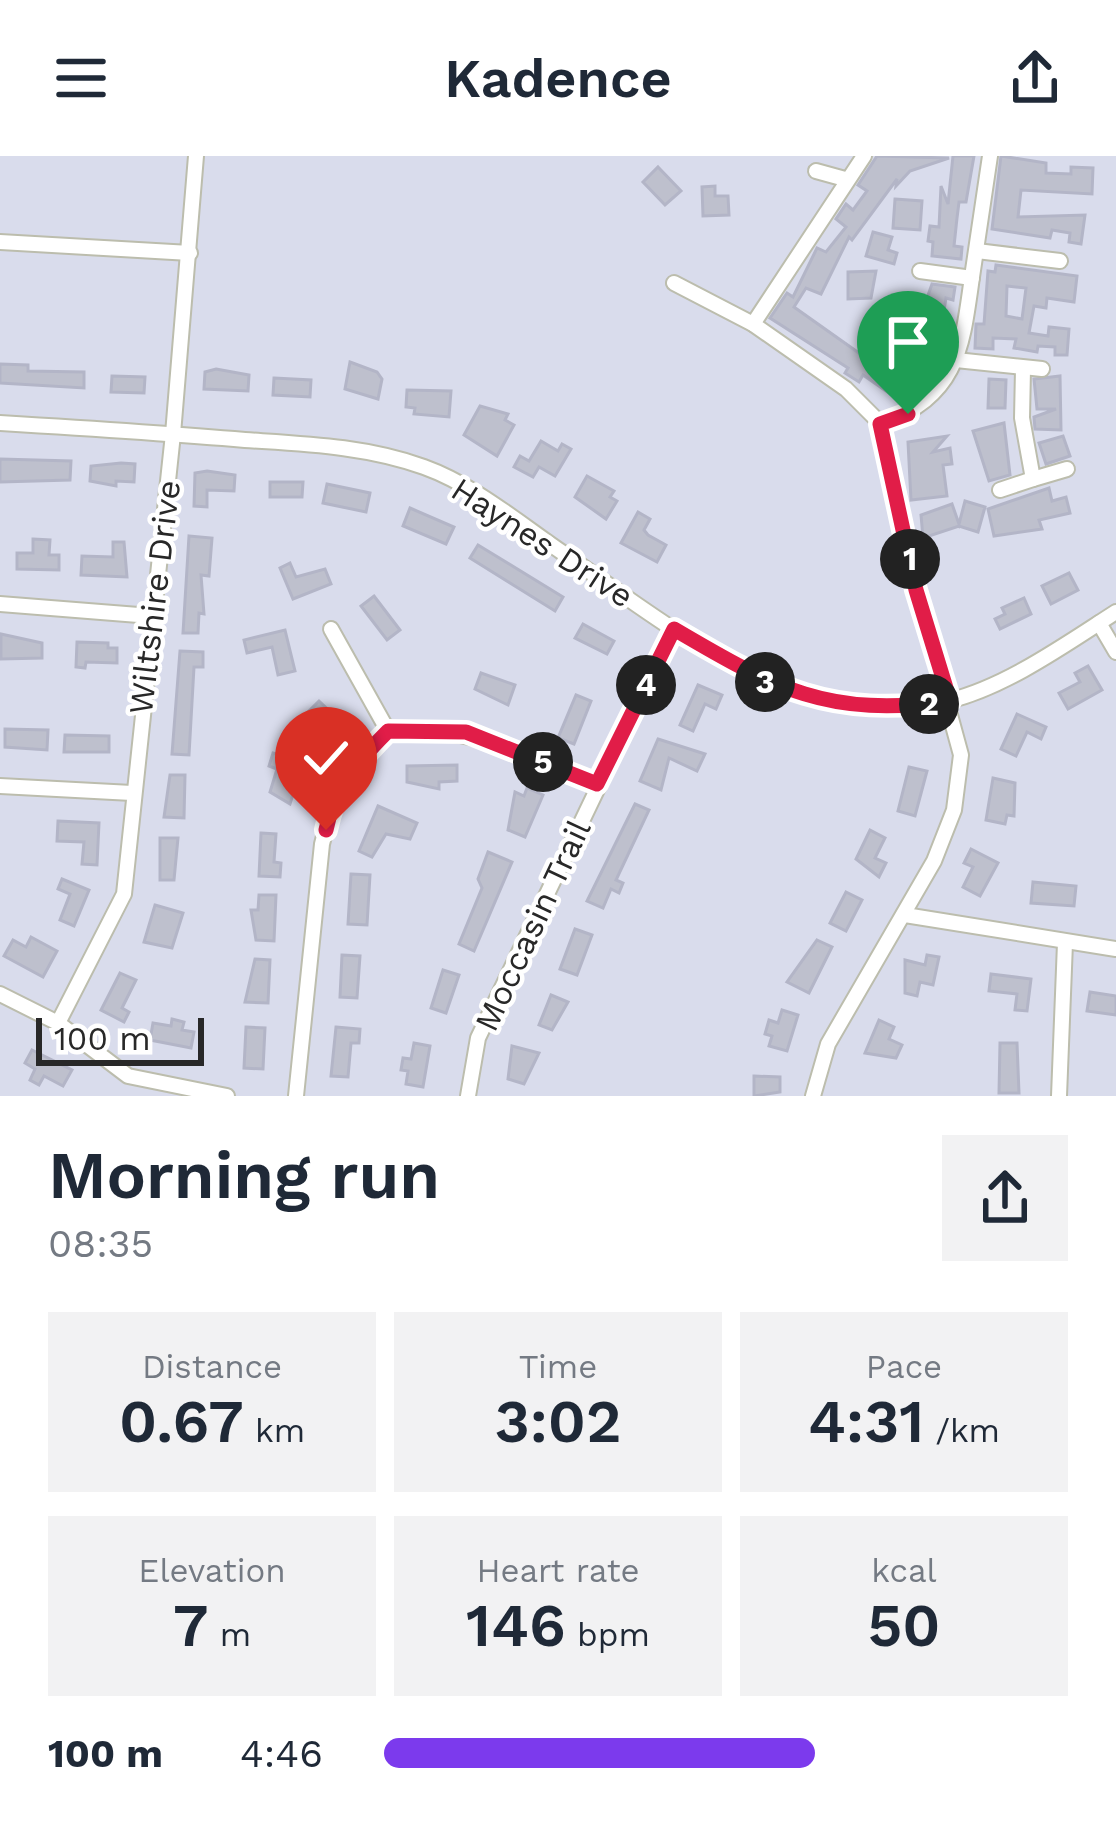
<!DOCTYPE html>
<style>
body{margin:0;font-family:"Work Sans",sans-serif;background:#f2f2f3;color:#1f2937;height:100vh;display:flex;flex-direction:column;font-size:45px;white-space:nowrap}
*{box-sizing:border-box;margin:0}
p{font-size:39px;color:#747a83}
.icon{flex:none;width:66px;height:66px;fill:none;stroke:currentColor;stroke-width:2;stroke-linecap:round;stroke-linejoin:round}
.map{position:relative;height:940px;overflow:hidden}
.sheet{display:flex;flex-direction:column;background:#fff;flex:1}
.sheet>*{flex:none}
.scale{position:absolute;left:36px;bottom:30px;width:168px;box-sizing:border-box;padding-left:12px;border:6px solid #282828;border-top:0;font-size:33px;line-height:42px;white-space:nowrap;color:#282828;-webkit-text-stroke:9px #fff;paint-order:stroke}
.pin{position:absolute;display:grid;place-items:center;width:102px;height:102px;color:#fff;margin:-123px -51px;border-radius:50% 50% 50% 0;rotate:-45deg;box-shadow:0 0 12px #0007}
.pin .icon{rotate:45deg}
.km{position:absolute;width:60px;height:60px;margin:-30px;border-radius:50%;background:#222;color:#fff;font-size:33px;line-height:60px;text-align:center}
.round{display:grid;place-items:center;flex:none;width:126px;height:126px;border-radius:0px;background:#f2f2f3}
.head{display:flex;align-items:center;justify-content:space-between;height:204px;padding:0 48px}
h1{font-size:66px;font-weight:600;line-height:90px}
.figures{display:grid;grid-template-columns:repeat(3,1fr);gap:18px;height:204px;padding:12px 48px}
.figures div{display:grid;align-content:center;border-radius:0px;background:#f2f2f3;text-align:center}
.figures b{font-size:60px;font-weight:600}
.figures small{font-size:33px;font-weight:400}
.figures p{font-size:33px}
ul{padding:0 48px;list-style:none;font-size:39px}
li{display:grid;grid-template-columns:192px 144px 1fr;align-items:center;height:90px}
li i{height:30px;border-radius:15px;background:#7c3aed}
header{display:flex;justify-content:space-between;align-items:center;height:156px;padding:0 48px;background:#fff;font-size:54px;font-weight:600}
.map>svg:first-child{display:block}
.building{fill:#bec0cd;stroke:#b3b5c7;stroke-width:3;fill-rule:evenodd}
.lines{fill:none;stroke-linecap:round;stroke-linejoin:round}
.minor-casing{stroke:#bcbdad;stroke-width:18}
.minor{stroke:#fff;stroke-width:14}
.route-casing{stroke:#fff;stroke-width:24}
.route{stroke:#e11d48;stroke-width:15}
.labels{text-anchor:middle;stroke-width:9;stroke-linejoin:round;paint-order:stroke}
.street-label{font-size:33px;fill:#282828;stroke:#fff}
</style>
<header><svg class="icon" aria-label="menu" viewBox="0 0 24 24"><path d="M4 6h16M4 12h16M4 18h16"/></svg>Kadence<svg class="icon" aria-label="share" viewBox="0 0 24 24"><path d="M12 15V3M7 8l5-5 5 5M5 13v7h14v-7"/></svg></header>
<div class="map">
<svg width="1116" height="940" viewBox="0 0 1116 940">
<rect width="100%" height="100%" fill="#d9dcec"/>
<g class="building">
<polygon points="877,0 949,2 910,15 896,30 897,23 852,84 849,81 821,138 806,132 794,151 866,202 871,193 900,209 893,220 902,226 893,240 863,219 859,226 845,217 848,212 770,162 787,137 793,141 817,92 826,96 846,71 836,63 846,48 853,54 867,35 858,29"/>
<polygon points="953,0 974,0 966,46 959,46 957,62 954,90 962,91 961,103 932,100 933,86 928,85 930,70 939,71 941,30 948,48"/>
<polygon points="1001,0 1046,7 1046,17 1071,18 1071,11 1093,12 1092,38 1021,34 1018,61 1085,59 1081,88 1069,86 1070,77 1052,74 1050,82 992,73"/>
<polygon points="658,11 681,35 665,49 643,26"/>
<polygon points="715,30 715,40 728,40 729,59 703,60 702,31"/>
<polygon points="895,43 922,45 920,74 893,72"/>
<polygon points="873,76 892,81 888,94 897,97 894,108 866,100"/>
<path d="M 996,109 L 1077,120 L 1074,146 L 1047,142 L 1046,152 L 1034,150 L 1029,177 L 1048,180 L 1049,171 L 1069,173 L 1067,199 L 1055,199 L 1055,191 L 1038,190 L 1037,196 L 1014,192 L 1016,183 L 993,182 L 993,193 L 975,192 L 976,168 L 984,168 L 988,115 L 995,116 ZM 1007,130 L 1026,132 L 1022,163 L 1006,160 Z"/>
<polygon points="876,115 871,142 848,143 848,116"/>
<polygon points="932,128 955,131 953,144 946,142 942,167 949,170 926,217 899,202 906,189 910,191"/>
<polygon points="889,141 900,149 895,155 901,160 891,176 873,165"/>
<polygon points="350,206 377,216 382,223 378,243 345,233"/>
<polygon points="0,208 28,209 28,215 84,216 84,232 0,227"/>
<polygon points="216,213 249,219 248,235 204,233 205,216"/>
<polygon points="112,220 145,221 144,237 111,236"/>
<polygon points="1060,220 1061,274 1035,273 1034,261 1056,253 1037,253 1034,223"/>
<polygon points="274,222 311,224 310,241 273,239"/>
<polygon points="989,223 1006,224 1005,252 988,252"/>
<polygon points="407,234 451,235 449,261 414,258 415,252 406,251"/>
<polygon points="480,250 508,258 505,264 514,269 497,300 464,279"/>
<polygon points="1004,267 1010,319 989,325 973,275"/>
<polygon points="947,280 933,296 950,292 952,308 943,309 947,340 911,344 908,286"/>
<polygon points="1063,280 1070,300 1046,308 1039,287"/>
<polygon points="541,285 558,295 562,288 571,293 555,320 539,311 533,321 514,311 520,300 529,305"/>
<polygon points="0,303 71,305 70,324 0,326"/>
<polygon points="121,307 135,308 134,326 116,325 116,330 90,325 91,310"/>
<polygon points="207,315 235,319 234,335 207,334 207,351 194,350 195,317"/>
<polygon points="587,320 614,335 610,341 617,345 606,363 575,341"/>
<polygon points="270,326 303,326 302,341 270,341"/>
<polygon points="327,328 370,337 366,356 323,347"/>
<polygon points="1049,332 1052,345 1066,341 1070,357 1039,364 1042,373 994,380 988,353"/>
<polygon points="965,345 985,351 978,376 959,370 923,382 921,359 952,348 959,368"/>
<polygon points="410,352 454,371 446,388 403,370"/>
<polygon points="638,356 650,363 644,374 648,379 666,389 657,406 621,387"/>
<polygon points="189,380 212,382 209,420 201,419 204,458 199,457 198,477 183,477"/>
<polygon points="33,383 50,384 49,399 59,399 59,414 17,413 17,397 33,397"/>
<polygon points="113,386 124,386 127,421 81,419 82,400 113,401"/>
<polygon points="478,389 563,441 555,455 470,402"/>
<polygon points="290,407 296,421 325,413 331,428 293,443 280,412"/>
<polygon points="1069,417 1078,434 1051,448 1042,430"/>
<polygon points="374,440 400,474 387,484 361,450"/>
<polygon points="1024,442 1031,458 1000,473 995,463 1005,458 1002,452"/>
<polygon points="583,468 614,485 607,498 575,482"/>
<polygon points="285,474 295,515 278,519 272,491 247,497 244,484"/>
<polygon points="1,478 42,487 42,502 1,503"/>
<polygon points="77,486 108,487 108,492 117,492 117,507 86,506 85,512 76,511"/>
<polygon points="180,495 203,496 203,511 194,511 189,599 172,598"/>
<polygon points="1088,510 1102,534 1068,553 1059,537 1080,526 1075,517"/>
<polygon points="481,517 515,529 508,549 475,533"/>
<polygon points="698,529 722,539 716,553 705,548 693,575 680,569"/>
<polygon points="576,539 591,545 574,588 558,582"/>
<polygon points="319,545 340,565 310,596 298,585 318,563 309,555"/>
<polygon points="1017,558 1046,571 1041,583 1027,576 1016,600 1001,593"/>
<polygon points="5,573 48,574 47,594 5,591"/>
<polygon points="65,579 109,580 109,596 64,596"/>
<polygon points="658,583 705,598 697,615 669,602 661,634 640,625"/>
<polygon points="273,597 290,602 286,615 299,619 290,648 270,636 277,613 269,610"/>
<polygon points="457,609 457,625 439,626 439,633 407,626 407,610"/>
<polygon points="909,611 927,615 915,660 898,655"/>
<polygon points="170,619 185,619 184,662 164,661"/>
<polygon points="993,622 1015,627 1014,660 1007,659 1005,668 986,664"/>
<polygon points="527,632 543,639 525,681 508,674 515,636 524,640"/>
<polygon points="635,648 649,654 616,724 623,727 619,737 611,733 603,752 587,745"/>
<polygon points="378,650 417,667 410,683 386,678 372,701 359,695"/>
<polygon points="58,665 99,667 97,709 82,708 84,686 57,685"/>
<polygon points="870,674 885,682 875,702 886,707 879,721 856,703"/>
<polygon points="261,677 276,678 274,706 281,707 280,721 259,720"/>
<polygon points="160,682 178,682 174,724 160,724"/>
<polygon points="971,693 998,707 980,740 963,731 973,711 964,707"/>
<polygon points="488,696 512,706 474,795 459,788 482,732 478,723"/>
<polygon points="351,718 370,719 367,769 348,768"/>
<polygon points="62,723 89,734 74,770 60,764 70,738 58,733"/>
<polygon points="1033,726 1076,730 1074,750 1031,747"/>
<polygon points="846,736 862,744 846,775 830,767"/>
<polygon points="259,739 276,739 274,785 256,784 251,754 258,754"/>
<polygon points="155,749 183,757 172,792 144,786"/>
<polygon points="575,773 592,779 577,819 560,813"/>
<polygon points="31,781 57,795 43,821 4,800 13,784 26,791"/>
<polygon points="817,784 832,791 809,837 787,826"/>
<polygon points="342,799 360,800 357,842 340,841"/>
<polygon points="927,799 939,801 933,829 920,826 917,840 905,837 905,804 925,809"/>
<polygon points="255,803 270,804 268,847 245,846"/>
<polygon points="443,814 459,819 446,857 431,852"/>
<polygon points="120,817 136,824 122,852 129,856 124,866 101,854"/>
<polygon points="991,818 1031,823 1027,855 1015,854 1017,838 989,835"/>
<polygon points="1090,836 1116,840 1116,859 1087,855"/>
<polygon points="551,839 568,846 552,874 539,869"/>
<polygon points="782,854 798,859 787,895 769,890 772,880 765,878 769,864 778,867"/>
<polygon points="172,863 184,866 182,874 194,876 191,892 150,884 153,867 171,870"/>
<polygon points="879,864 894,871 889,883 902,889 896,902 865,897"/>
<polygon points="246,871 265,872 263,913 244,912"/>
<polygon points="336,871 360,873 359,887 351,887 348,921 331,920"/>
<polygon points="414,887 430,890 423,931 406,928 408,915 401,914 403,902 411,903"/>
<polygon points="1000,887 1017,887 1019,937 999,937"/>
<polygon points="512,890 539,897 524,928 508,923"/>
<polygon points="32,894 72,914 63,930 44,920 39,929 30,924 35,913 25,907"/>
<polygon points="754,920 780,921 780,936 754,940"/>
</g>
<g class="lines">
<g class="minor-casing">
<g id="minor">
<polyline points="816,15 845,23"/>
<polyline points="0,86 190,97"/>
<polyline points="977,95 1060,105"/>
<polyline points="920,115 972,122"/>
<polyline points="674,127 753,168 846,233 881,268 916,434 961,599 954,654 934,705 828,888 813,940"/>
<polyline points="753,168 864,0"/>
<polyline points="956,204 1042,213"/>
<path d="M 0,267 C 82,272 163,277 245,284 C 305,288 366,290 424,311 C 474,329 519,367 563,397 C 675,474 801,581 948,545 C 1006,531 1066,488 1116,456"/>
<path d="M 881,268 C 958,240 962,193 972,121 C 978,81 984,40 990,0"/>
<polyline points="1033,323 1067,313"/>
<polyline points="1000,334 1033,323 1022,262 1023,213"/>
<polyline points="0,448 151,460"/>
<polyline points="1099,467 1116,496"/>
<polyline points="331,473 388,575"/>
<polyline points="0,630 132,637"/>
<polyline points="905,759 1116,793"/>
<polyline points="0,838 58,867 128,920 227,940"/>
<polyline points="58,867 124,738 173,278 196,0"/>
<path d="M 296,940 L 322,688 C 333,639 353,610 388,575 C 472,569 521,598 597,628"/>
<polyline points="468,940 478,882 674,473"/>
<polyline points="1059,940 1065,787"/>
</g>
</g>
<use href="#minor" class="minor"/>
</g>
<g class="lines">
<g class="route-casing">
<path id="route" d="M 326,674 C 334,632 358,605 388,575 L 466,576 L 597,628 L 674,473 C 776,533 828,562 950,545 L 916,434 L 880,268 L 908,258"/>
</g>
<use href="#route" class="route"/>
</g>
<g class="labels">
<g class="street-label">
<text transform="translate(543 386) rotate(33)" y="12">Haynes Drive</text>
<text transform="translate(154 441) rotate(-83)" y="12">Wiltshire Drive</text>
<text transform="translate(532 769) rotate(-65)" y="12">Moccasin Trail</text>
</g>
</g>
</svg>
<div class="scale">100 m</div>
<div class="pin" style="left:908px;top:258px;background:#1e9e55"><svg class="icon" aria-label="arrive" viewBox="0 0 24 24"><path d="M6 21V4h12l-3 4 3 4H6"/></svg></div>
<div class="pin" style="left:326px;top:674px;background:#d93025"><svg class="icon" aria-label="check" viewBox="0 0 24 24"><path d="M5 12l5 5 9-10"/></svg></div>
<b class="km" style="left:910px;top:403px">1</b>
<b class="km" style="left:929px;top:548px">2</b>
<b class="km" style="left:765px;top:526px">3</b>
<b class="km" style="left:646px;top:529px">4</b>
<b class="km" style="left:543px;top:606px">5</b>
</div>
<section class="sheet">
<div class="head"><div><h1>Morning run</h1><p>08:35</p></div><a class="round"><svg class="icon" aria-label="share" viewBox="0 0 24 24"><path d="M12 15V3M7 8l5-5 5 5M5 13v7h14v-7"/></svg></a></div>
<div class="figures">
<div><p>Distance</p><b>0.67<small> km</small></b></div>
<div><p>Time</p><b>3:02</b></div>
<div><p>Pace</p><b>4:31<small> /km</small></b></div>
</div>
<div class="figures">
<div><p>Elevation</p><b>7<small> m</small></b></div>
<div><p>Heart rate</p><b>146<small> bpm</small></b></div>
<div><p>kcal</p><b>50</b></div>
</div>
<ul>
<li><b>100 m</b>4:46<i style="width:63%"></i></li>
</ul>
</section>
